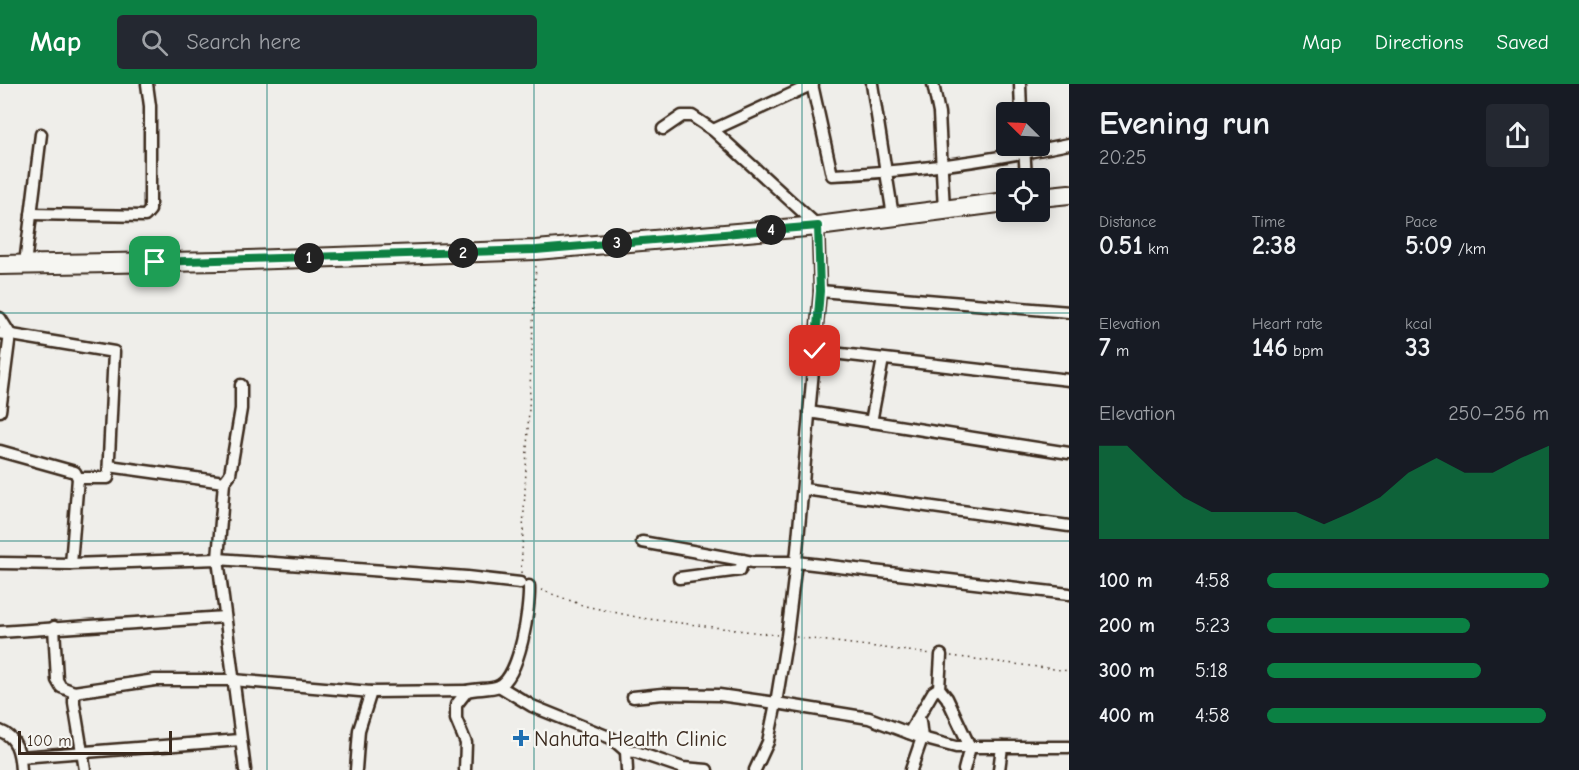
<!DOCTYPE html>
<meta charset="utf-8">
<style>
body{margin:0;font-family:"Comic Neue",sans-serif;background:#242831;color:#f1f3f6;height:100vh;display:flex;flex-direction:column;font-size:22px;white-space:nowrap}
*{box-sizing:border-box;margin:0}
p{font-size:20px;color:#9ea1a6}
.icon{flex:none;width:33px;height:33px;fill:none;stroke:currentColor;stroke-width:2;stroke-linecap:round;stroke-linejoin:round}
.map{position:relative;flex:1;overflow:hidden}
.drawer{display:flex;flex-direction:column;background:#171b24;width:510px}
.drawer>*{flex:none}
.needle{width:39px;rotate:294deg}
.controls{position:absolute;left:996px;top:18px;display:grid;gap:12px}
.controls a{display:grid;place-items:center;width:54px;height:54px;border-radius:6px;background:#171b24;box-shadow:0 3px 15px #0003;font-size:30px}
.scale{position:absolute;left:18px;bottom:15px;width:154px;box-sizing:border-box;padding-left:6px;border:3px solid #3b2a1e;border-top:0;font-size:16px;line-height:21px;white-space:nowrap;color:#3b2a1e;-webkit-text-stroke:4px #f6f6f2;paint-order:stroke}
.pin{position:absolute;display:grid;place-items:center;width:51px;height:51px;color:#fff;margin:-26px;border-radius:12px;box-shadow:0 3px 9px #0006}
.km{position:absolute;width:30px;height:30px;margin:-15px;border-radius:50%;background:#222;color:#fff;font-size:16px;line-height:30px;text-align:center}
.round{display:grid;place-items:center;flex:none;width:63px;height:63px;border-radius:6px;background:#242831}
.summary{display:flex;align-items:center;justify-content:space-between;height:102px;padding:0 30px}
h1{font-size:33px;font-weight:800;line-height:45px}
.figures{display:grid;grid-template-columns:repeat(3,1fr);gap:9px;height:102px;padding:6px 30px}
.figures div{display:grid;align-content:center}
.figures b{font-size:26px;font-weight:800}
.figures small{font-size:16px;font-weight:400}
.figures p{font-size:16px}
.chart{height:168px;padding:12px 30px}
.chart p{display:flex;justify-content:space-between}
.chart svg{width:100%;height:108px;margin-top:6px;fill:#0b8043;opacity:.7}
ul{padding:0 30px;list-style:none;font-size:20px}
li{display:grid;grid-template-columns:96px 72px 1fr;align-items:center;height:45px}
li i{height:15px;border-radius:8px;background:#0b8043}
header{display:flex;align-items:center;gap:36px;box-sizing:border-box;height:84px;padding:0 30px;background:#0b8043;color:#fff}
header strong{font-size:28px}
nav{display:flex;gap:33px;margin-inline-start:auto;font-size:21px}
.search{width:420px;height:54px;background:#242831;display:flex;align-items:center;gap:15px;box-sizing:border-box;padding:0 21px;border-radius:6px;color:#9ea1a6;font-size:22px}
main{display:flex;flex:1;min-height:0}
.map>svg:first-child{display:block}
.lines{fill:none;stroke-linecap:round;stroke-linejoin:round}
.street-casing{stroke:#3b2a1e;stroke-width:15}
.primary-casing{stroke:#3b2a1e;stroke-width:22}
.path{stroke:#3b2a1e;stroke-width:1.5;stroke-dasharray:1.5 4.5;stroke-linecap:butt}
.street{stroke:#f6f6f2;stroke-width:10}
.primary{stroke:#f6f6f2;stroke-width:18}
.route-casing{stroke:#fff;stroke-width:12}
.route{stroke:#0b8043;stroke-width:8}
.grid{fill:none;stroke:#0f766e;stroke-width:1.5;stroke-opacity:0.55}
.poi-dot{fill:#1f6fb2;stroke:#f6f6f2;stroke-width:2}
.labels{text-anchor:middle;stroke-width:5;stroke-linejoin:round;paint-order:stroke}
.poi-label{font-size:22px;fill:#3b2a1e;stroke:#f6f6f2;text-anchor:start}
</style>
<header>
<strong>Map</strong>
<div class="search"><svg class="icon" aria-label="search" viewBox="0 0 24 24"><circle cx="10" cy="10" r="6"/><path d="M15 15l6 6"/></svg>Search here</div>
<nav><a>Map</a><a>Directions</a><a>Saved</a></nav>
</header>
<main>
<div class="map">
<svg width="1069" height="686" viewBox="0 0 1069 686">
<rect width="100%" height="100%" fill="#efeeea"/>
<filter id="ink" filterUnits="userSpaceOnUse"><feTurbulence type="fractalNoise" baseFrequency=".0167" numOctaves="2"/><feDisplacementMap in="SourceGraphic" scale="12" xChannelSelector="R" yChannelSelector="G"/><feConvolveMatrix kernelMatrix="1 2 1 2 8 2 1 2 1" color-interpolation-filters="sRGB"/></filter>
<g filter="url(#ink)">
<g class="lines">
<g class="street-casing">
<g id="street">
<path d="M 812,0 L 832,91 C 912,88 991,76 1069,60"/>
<polyline points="872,0 893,132"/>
<polyline points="933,0 939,29 944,126"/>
<polyline points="1020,0 1021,28"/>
<polyline points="663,45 682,32 692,32 713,46 818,142 820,207 796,478 787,552 776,619 768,658 755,686"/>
<polyline points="713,46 813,0"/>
<polyline points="1024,62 1026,94"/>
<polyline points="31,130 145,132 150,126 150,22 147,0"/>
<polyline points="25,180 41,50"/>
<polyline points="820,207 1069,228"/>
<polyline points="0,234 10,250 0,327"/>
<polyline points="0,249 114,268 108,394 78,394"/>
<polyline points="815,267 1069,296"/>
<polyline points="241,301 241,325 230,390 224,398 218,475 245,686"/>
<polyline points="809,328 1069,369"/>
<polyline points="871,338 883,275"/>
<polyline points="0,367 75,388 78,394 71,480"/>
<polyline points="109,382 224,398"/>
<polyline points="804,405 1069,442"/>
<polyline points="642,458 753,478 796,478 1069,510"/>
<polyline points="0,479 71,480 218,475 467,493 520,499"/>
<polyline points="679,494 740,486 743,476"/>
<polyline points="54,543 57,596 61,603 74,608 155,596 233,596 371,608 467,607"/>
<polyline points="0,548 225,533"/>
<polyline points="941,571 939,604 947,614 970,663 964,686"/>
<polyline points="499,602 532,622 611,654 626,667 636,668 683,684 707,686"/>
<polyline points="74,608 74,619 85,686"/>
<polyline points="633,613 663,610 719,611 776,619 869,634 922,654 956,663 1069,663"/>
<path d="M 0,647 C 17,653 20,669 21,686"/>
<polyline points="909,649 933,608 939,604"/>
<polyline points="626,667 627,686"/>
<polyline points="21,673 240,656"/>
<polyline points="356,686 359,646 371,608"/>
<path d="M 465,686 L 466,659 L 456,635 L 456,621 L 467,607 C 477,604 490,606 499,602 C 520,592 530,524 529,502"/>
<polyline points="911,686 922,654 920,637"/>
<polyline points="999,686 1002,663"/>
</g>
</g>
<g class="primary-casing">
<g id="primary">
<polyline points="1040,113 1069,110"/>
<polyline points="0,181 220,177 536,166 818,142 1006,118"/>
</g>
</g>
<g class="path">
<polyline points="521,489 536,179"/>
<polyline points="541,506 585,522 641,534 777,551"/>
<polyline points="796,553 932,570"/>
<polyline points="951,572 1069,587"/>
</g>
<use href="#street" class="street"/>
<use href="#primary" class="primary"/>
</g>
</g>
<g class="lines" filter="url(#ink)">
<g class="route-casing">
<polyline id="route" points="155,178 536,166 818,142 820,207 815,267"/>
</g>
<use href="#route" class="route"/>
</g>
<path class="grid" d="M 267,0 L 267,686M 534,0 L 534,686M 802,0 L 802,686M 0,229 L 1069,229M 0,457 L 1069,457"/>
<path class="poi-dot" d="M518 645h6v6h6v6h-6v6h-6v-6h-6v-6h6z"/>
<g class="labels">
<g class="poi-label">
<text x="534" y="662">Nahuta Health Clinic</text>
</g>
</g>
</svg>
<div class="controls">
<a><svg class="needle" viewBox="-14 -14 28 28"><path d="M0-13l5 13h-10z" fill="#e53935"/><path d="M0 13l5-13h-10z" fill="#9ea1a6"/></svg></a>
<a><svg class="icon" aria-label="locate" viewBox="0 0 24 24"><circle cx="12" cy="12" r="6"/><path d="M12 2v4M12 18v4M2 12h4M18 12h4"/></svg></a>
</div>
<div class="scale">100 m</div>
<div class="pin" style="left:155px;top:178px;background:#1e9e55"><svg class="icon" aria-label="arrive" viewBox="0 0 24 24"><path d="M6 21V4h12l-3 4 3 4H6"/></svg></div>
<div class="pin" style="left:815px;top:267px;background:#d93025"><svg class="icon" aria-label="check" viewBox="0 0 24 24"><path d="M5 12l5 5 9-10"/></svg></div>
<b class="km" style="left:309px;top:174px">1</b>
<b class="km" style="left:463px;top:169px">2</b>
<b class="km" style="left:617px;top:159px">3</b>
<b class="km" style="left:771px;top:146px">4</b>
</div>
<section class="drawer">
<div class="summary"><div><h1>Evening run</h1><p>20:25</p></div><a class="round"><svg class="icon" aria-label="share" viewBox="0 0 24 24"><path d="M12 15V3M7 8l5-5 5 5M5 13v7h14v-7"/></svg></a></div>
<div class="figures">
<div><p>Distance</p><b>0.51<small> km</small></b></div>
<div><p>Time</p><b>2:38</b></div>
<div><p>Pace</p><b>5:09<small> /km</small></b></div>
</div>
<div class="figures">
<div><p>Elevation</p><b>7<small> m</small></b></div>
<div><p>Heart rate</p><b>146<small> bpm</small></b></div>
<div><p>kcal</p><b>33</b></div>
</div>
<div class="chart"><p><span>Elevation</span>250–256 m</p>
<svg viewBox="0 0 160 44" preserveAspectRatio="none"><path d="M0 44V6L10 6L20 17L30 27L40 33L50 33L60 33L70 33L80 38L90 33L100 27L110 17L120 11L130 17L140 17L150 11L160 6V44z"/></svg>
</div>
<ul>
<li><b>100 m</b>4:58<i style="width:100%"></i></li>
<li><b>200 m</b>5:23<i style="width:72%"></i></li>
<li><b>300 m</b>5:18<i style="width:76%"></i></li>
<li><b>400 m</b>4:58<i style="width:99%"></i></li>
</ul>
</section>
</main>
